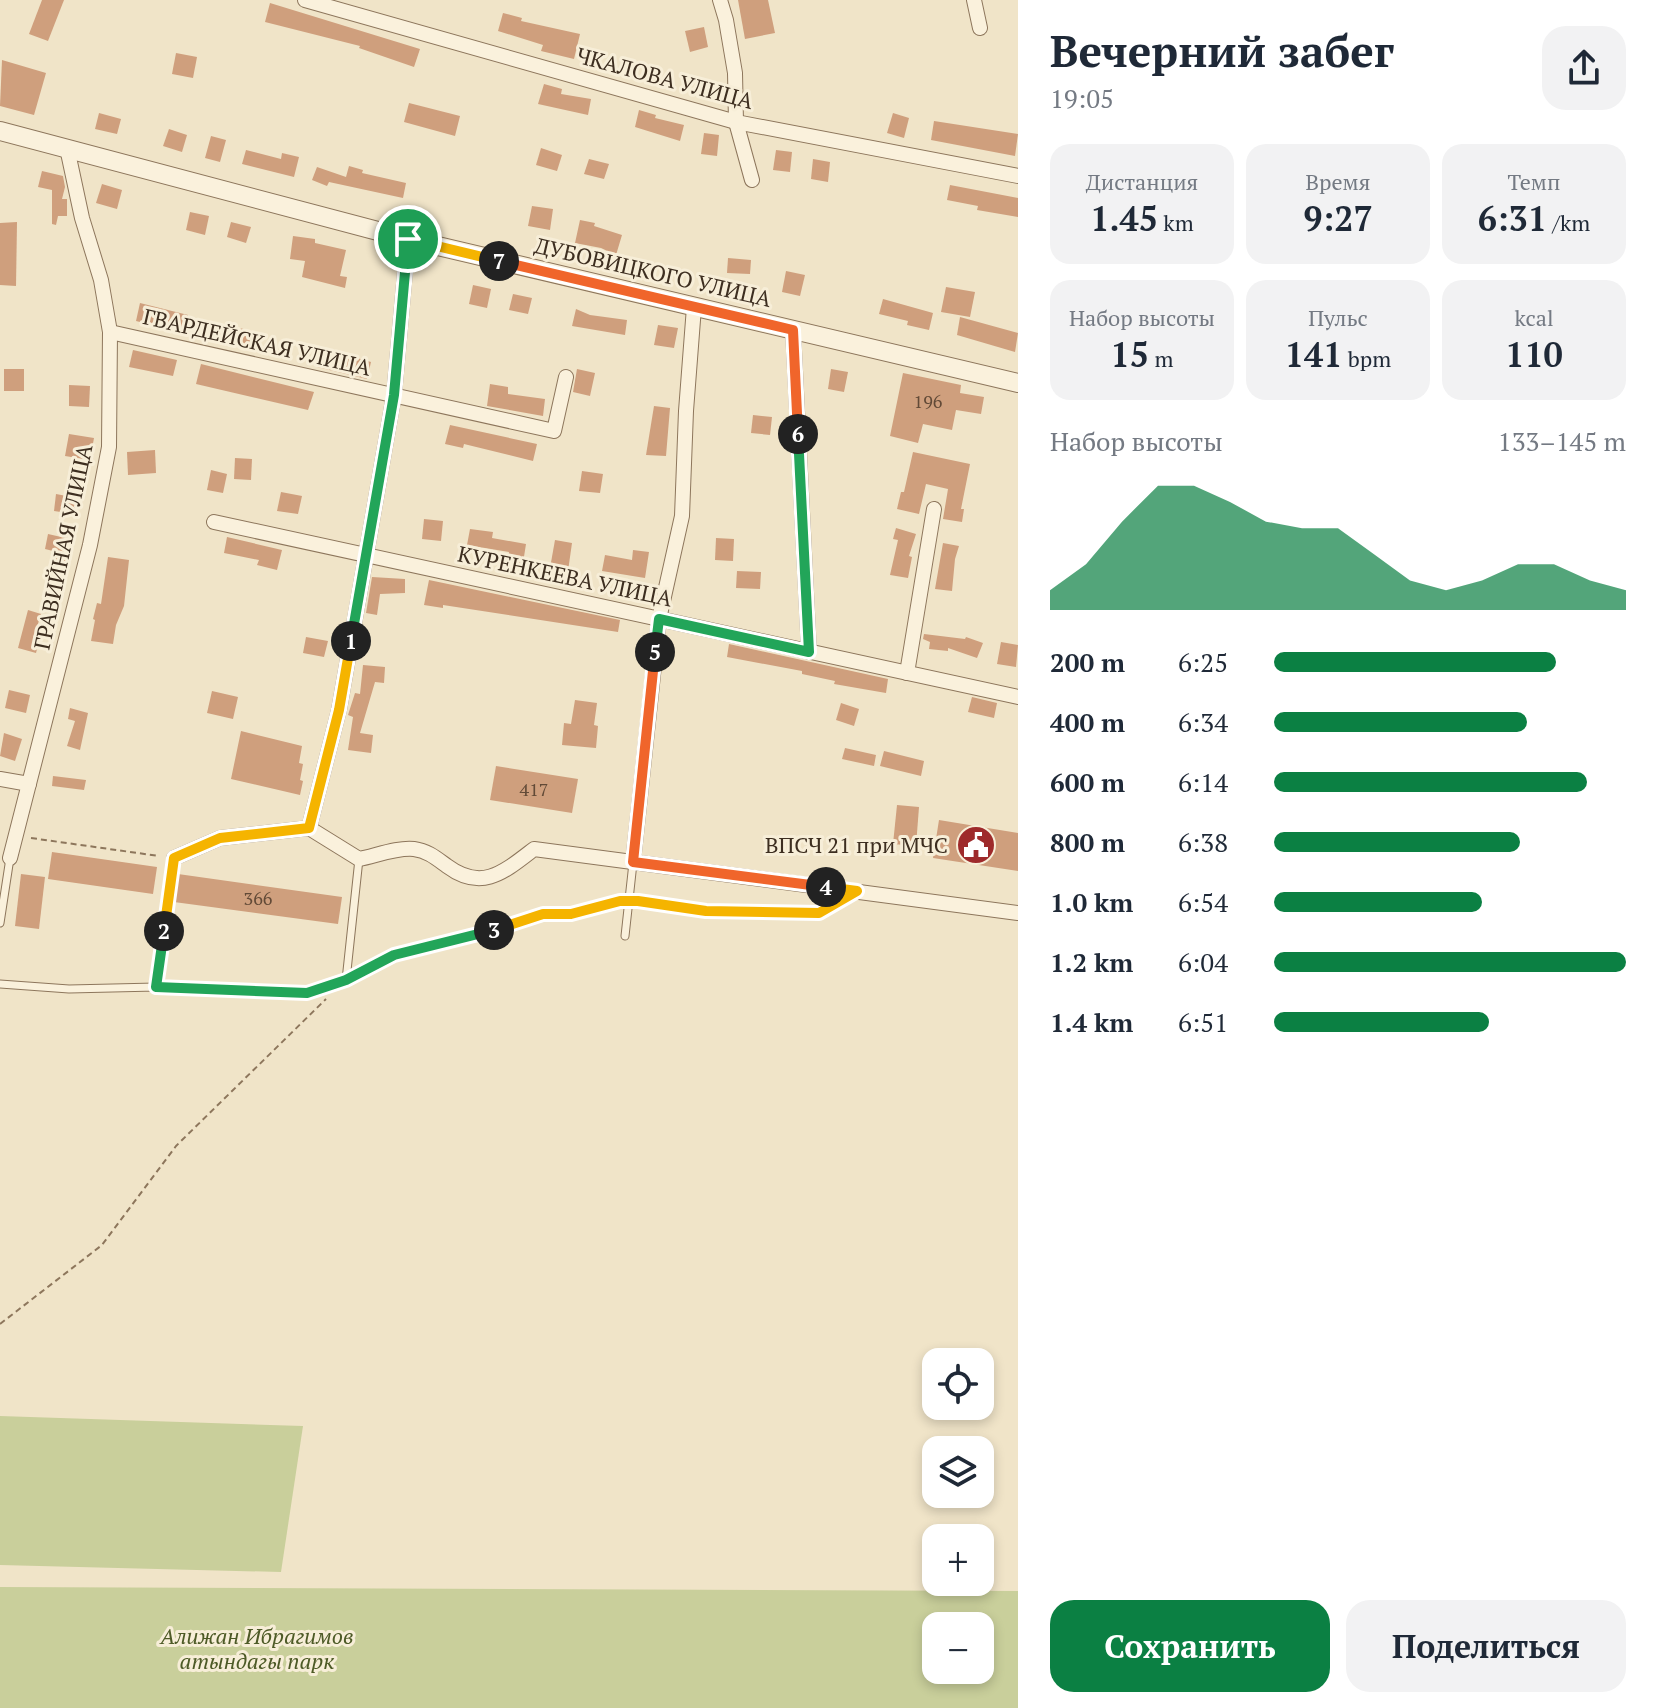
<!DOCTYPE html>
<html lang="ru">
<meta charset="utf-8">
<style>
body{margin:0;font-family:"PT Serif",serif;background:#f2f2f3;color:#1f2937;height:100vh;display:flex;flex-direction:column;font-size:30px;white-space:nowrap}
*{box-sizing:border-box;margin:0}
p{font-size:26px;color:#747a83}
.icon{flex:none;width:44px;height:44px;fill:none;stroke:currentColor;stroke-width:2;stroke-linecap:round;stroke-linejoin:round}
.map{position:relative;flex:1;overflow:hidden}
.side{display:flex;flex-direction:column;background:#fff;width:640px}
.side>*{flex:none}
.controls{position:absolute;left:922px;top:1348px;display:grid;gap:16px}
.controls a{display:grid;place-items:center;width:72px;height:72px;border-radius:16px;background:#fff;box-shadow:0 4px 12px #0003;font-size:40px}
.pin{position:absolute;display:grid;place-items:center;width:68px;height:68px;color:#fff;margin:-34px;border:4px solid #fff;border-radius:50%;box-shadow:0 2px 8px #0007}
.km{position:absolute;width:40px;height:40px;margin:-20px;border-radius:50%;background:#222;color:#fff;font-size:22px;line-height:40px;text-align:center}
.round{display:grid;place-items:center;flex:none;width:84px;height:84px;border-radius:24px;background:#f2f2f3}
.summary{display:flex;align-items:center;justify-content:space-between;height:136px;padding:0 32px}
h1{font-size:44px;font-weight:700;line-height:60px}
.figures{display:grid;grid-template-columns:repeat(3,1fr);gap:12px;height:136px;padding:8px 32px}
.figures div{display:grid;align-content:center;border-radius:20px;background:#f2f2f3;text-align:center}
.figures b{font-size:34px;font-weight:700}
.figures small{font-size:22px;font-weight:400}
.figures p{font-size:22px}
.chart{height:224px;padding:16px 32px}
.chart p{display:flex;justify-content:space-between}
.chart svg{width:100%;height:144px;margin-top:8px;fill:#0b8043;opacity:.7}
.cta{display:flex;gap:16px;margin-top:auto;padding:16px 32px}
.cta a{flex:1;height:92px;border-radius:24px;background:#0b8043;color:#fff;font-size:32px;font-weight:700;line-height:92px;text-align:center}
.cta a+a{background:#f2f2f3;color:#1f2937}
ul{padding:0 32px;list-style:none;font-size:26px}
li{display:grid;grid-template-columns:128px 96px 1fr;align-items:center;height:60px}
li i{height:20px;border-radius:10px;background:#0b8043}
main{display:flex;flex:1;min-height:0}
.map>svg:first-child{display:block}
.green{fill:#c9cf9b;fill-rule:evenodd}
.building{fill:#cf9f7d}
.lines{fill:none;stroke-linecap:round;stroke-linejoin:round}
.service-casing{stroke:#8d765c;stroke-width:9}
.minor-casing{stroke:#8d765c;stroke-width:16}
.tertiary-casing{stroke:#8d765c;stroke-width:20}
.path{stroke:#8d765c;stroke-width:2;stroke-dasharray:6 4;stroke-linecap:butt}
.service{stroke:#faf1dc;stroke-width:7}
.minor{stroke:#faf1dc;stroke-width:14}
.tertiary{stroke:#faf1dc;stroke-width:18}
.split-1-casing{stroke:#fff;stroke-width:16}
.split-2-casing{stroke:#fff;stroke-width:16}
.split-3-casing{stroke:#fff;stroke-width:16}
.split-4-casing{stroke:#fff;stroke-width:16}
.split-5-casing{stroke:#fff;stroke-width:16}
.split-6-casing{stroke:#fff;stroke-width:16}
.split-7-casing{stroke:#fff;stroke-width:16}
.split-8-casing{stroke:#fff;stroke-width:16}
.split-1{stroke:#22a559;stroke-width:10}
.split-2{stroke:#f5b400;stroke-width:10}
.split-3{stroke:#22a559;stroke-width:10}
.split-4{stroke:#f5b400;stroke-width:10}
.split-5{stroke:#f0652b;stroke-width:10}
.split-6{stroke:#22a559;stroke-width:10}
.split-7{stroke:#f0652b;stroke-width:10}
.split-8{stroke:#f5b400;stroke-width:10}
.labels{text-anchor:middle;stroke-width:6;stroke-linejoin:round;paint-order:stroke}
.number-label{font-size:18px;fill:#624a37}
.street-label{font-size:22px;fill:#3d2e20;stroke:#f7eed8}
.poi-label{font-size:22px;fill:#3d2e20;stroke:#f7eed8;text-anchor:end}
.park-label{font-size:22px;font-style:italic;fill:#4d5a26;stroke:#f7eed8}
</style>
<main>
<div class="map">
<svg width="1018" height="1708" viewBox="0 0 1018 1708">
<rect width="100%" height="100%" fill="#f0e4c8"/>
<g class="green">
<polygon points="0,1416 303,1426 281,1572 0,1565"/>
<path d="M 0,1587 L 1018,1591 L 1018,1708 L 0,1708 ZM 936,1626 L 980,1626 L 980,1670 L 936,1670 Z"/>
</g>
<g class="building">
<polygon points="42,0 64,0 48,41 29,34"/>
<polygon points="738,0 768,0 775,33 745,39"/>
<polygon points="270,3 420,49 414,67 359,48 360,46 265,22"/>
<polygon points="503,13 522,18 521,21 580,34 574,59 541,51 543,45 498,31"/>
<polygon points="704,27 708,47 690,52 685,31"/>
<polygon points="176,53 197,57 193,78 172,74"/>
<polygon points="2,60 46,73 34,115 0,106"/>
<polygon points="544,84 562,89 561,94 591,99 588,115 538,104"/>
<polygon points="409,103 460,116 455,136 404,122"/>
<polygon points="639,110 656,115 655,118 684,125 680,141 635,127"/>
<polygon points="99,113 121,119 117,134 95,129"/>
<polygon points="893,113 909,118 904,138 887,133"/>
<polygon points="934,121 1018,134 1015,156 931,140"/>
<polygon points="169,129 187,135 182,152 163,146"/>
<polygon points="704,133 719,135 717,156 701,154"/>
<polygon points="211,136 226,140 220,162 205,158"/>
<polygon points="541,148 562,155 557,171 536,165"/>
<polygon points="246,150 281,159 282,153 299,157 294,177 242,164"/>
<polygon points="776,150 792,152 790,172 773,170"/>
<polygon points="589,159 609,164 604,179 584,174"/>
<polygon points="813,159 830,162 828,182 811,179"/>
<polygon points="349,166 363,170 362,173 406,183 403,198 329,182 327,186 312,180 317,167 346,177"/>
<polygon points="42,171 63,176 65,187 62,199 67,199 67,216 58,216 56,225 52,224 52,190 38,187"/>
<polygon points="102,184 122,190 117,209 96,203"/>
<polygon points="950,185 1018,198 1018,217 977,210 978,206 947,200"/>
<polygon points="532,206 553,209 550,230 528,226"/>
<polygon points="190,212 209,216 205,235 186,230"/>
<polygon points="580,220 595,223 594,226 622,235 616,255 601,248 575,243"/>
<polygon points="17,222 16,286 0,285 0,223"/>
<polygon points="231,222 251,227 246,243 227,237"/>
<polygon points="293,236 315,239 315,243 346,250 340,276 347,277 345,288 302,277 305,261 290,259"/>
<polygon points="728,258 751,260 750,274 727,273"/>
<polygon points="786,271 805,275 800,296 782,292"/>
<polygon points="473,285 491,289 487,308 469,304"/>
<polygon points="946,287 975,292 970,317 941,312"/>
<polygon points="513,294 532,298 528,314 509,310"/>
<polygon points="883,299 933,313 929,330 907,325 908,321 879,314"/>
<polygon points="140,303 188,315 184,333 136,321"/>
<polygon points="576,309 590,315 627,320 625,335 572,326"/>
<polygon points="960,317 1018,333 1015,352 957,335"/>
<polygon points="216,323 257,332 254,349 212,341"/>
<polygon points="658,325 678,328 674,348 654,345"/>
<polygon points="322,348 371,362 367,379 317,367"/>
<polygon points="133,350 177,360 173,376 129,367"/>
<polygon points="201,364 314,392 308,410 196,384"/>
<rect x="4" y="369" width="20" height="22"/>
<polygon points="577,369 595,373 590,396 573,392"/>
<polygon points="831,369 848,372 844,392 828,389"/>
<polygon points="903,373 961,385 960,393 984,397 981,414 956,410 952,430 923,424 918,443 890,436"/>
<polygon points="490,384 508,387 508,394 545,399 543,416 487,406"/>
<polygon points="69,385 90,386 89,407 69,406"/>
<polygon points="654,406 670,408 666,456 646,455"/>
<polygon points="753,415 772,417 770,435 751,433"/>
<polygon points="450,425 537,444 533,461 464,444 463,448 445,444"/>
<polygon points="69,434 94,438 90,460 65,456"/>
<polygon points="155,450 156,473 128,475 127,452"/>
<polygon points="913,452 970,464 961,509 964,509 962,522 943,519 948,489 926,484 919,514 897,509 901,492 904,492"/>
<polygon points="235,458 252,459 251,480 234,479"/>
<polygon points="211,470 227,474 223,493 207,490"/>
<polygon points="582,471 603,474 600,493 579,491"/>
<polygon points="281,492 302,496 298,514 277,511"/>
<polygon points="56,494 77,498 74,514 54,511"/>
<polygon points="424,519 443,521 441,541 422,539"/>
<polygon points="896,528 916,534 909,556 912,557 908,578 890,575 898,540 893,539"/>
<polygon points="470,529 493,532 492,538 526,544 523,563 508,560 509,552 467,545"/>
<polygon points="48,534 70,539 63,592 45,588 53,551 45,549"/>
<polygon points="227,537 282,550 277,570 257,565 259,560 224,553"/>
<polygon points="716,538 734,539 733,561 715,560"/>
<polygon points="555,540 572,543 568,571 550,568"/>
<polygon points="943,543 959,546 955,559 952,591 935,589"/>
<polygon points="633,550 649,552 645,578 602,571 605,555 632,560"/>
<polygon points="108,557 129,560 124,606 116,625 113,644 91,641 95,620 93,619 97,603 101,604"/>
<polygon points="737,571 761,572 760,589 736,588"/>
<polygon points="372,577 405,579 405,593 380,594 377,615 366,613"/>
<polygon points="429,580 620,620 618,632 443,605 443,608 424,605"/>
<polygon points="28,610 41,614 33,640 39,641 36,653 18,648"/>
<polygon points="924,634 965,639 966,637 983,643 977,658 948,648 948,651 929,649 930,642 923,639"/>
<polygon points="306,637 328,641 324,657 303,653"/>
<polygon points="1001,642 1018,645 1016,667 997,664"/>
<polygon points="729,644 888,679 886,693 834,684 835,681 802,674 802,671 727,657"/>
<polygon points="363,665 385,667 384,683 375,682 360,733 373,735 371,753 348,750 353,717 348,715 355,693 360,694"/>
<polygon points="9,690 30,695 26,713 5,708"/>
<polygon points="212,691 238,697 233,719 207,713"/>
<polygon points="972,697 997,703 994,718 968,712"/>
<polygon points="575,700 597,703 594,725 598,726 596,748 562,745 564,723 571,724"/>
<polygon points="841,703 859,709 854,726 836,720"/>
<polygon points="70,708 88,713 80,750 67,746 75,721 68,719"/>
<polygon points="241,731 302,746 299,763 303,764 300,780 303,781 300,795 231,779"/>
<polygon points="4,733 22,739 15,761 0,756"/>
<polygon points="845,748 876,755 874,766 842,759"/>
<polygon points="884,751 924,761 921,776 880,766"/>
<polygon points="496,766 578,779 572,813 490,800"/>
<polygon points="53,776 86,780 84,790 52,786"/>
<polygon points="897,805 919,807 916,846 893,844"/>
<polygon points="939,820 1018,833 1018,871 933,858"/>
<polygon points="52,852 157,867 153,894 48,879"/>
<polygon points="21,874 45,877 39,929 15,926"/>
<polygon points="178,874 342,897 338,924 174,902"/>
</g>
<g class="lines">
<g class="service-casing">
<g id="service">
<polyline points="0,923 10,858"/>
<polyline points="625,936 633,863"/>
<polyline points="0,984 69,989 156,987 307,993 346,980 359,859"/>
</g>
</g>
<g class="minor-casing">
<g id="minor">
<polyline points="305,0 736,122 1018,176"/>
<polyline points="720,0 726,20 735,73 736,122 752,180"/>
<polyline points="974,0 980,28"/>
<polyline points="793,330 809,652"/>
<polyline points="110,332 554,431 566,377"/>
<polyline points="214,522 1018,697"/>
<polyline points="907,673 934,509"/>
<polyline points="0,779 29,784"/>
<polyline points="309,828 339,710 394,395 408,239"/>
<polyline points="10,858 90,545 109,447 110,332 101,280 82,218 67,148"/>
<path d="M 174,858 L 220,838 L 309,828 L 359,859 C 375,856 398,847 414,849 C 428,851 436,858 447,866 C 482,892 504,872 534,849 L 1018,913"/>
<polyline points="633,862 659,619 682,516 686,411 694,307"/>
</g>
</g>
<g class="tertiary-casing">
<polyline id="tertiary" points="0,131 408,239 1018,383"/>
</g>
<g class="path">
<polyline points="31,838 159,856"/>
<polyline points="639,901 706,911 819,913 838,904"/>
<polyline points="359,973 394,955 485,933 543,914 571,914 617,902"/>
<polyline points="157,978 172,874"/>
<polyline points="0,1324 102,1245 176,1146 326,999"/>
</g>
<use href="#service" class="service"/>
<use href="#minor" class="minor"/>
<use href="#tertiary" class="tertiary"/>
</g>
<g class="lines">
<g class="split-1-casing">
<polyline id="split-1" points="351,641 394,395 408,239"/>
</g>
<g class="split-2-casing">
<polyline id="split-2" points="164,931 174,858 220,838 309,828 339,710 351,641"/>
</g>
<g class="split-3-casing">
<polyline id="split-3" points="164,931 156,987 307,993 346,980 394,955 494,930"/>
</g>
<g class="split-4-casing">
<polyline id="split-4" points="494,930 543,914 571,914 620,901 638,901 706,911 819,913 857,891 826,887"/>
</g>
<g class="split-5-casing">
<polyline id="split-5" points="655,652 633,862 826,887"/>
</g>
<g class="split-6-casing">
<polyline id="split-6" points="655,652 659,619 809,652 798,434"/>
</g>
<g class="split-7-casing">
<polyline id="split-7" points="499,261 793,330 798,434"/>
</g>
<g class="split-8-casing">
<polyline id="split-8" points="408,239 499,261"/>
</g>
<use href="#split-1" class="split-1"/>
<use href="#split-2" class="split-2"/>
<use href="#split-3" class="split-3"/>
<use href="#split-4" class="split-4"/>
<use href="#split-5" class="split-5"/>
<use href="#split-6" class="split-6"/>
<use href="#split-7" class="split-7"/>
<use href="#split-8" class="split-8"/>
</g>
<defs>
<g id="civic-disc" transform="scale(2)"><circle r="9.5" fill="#9e2a2b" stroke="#f7eed8"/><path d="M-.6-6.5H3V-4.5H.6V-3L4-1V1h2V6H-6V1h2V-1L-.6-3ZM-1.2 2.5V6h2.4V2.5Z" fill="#fff"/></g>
</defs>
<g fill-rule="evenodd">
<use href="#civic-disc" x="976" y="845"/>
</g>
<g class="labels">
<g class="number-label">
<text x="928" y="408">196</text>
<text x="534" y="796">417</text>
<text x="258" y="905">366</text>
</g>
<g class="street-label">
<text transform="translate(665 78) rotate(15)" y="8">ЧКАЛОВА УЛИЦА</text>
<text transform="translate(653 272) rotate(13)" y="8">ДУБОВИЦКОГО УЛИЦА</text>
<text transform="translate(257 342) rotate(13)" y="8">ГВАРДЕЙСКАЯ УЛИЦА</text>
<text transform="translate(63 547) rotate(-78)" y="8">ГРАВИЙНАЯ УЛИЦА</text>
<text transform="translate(565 576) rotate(12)" y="8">КУРЕНКЕЕВА УЛИЦА</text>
</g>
<g class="poi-label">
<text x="948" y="853">ВПСЧ 21 при МЧС</text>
</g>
<g class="park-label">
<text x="257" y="1644">Алижан Ибрагимов<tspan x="257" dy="25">атындагы парк</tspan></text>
</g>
</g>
</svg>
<div class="controls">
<a><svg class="icon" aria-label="locate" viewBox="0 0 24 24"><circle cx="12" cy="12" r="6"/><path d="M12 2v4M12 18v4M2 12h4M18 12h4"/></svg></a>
<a><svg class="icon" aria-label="layers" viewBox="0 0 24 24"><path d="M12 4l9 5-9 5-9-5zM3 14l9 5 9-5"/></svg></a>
<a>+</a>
<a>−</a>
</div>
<div class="pin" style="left:408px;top:239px;background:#1e9e55"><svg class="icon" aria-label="arrive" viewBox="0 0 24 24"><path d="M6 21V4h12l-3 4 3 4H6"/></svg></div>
<b class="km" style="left:351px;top:641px">1</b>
<b class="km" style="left:164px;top:931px">2</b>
<b class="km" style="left:494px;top:930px">3</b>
<b class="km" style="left:826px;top:887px">4</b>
<b class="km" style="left:655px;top:652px">5</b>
<b class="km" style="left:798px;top:434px">6</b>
<b class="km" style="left:499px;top:261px">7</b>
</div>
<section class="side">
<div class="summary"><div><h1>Вечерний забег</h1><p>19:05</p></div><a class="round"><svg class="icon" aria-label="share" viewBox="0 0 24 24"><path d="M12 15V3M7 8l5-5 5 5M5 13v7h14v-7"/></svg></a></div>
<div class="figures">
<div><p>Дистанция</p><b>1.45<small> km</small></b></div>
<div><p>Время</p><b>9:27</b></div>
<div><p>Темп</p><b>6:31<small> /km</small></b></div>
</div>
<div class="figures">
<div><p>Набор высоты</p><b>15<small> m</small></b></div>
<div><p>Пульс</p><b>141<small> bpm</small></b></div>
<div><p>kcal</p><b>110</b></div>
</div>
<div class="chart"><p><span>Набор высоты</span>133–145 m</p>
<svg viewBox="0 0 160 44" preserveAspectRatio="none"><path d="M0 44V38L10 30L20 17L30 6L40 6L50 11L60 17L70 19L80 19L90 27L100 35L110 38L120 35L130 30L140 30L150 35L160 38V44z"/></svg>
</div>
<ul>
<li><b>200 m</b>6:25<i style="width:80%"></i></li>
<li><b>400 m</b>6:34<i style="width:72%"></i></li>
<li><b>600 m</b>6:14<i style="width:89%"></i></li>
<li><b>800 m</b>6:38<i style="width:70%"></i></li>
<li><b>1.0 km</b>6:54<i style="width:59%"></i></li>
<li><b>1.2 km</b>6:04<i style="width:100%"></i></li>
<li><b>1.4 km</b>6:51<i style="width:61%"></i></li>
</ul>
<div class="cta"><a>Сохранить</a><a>Поделиться</a></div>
</section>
</main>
